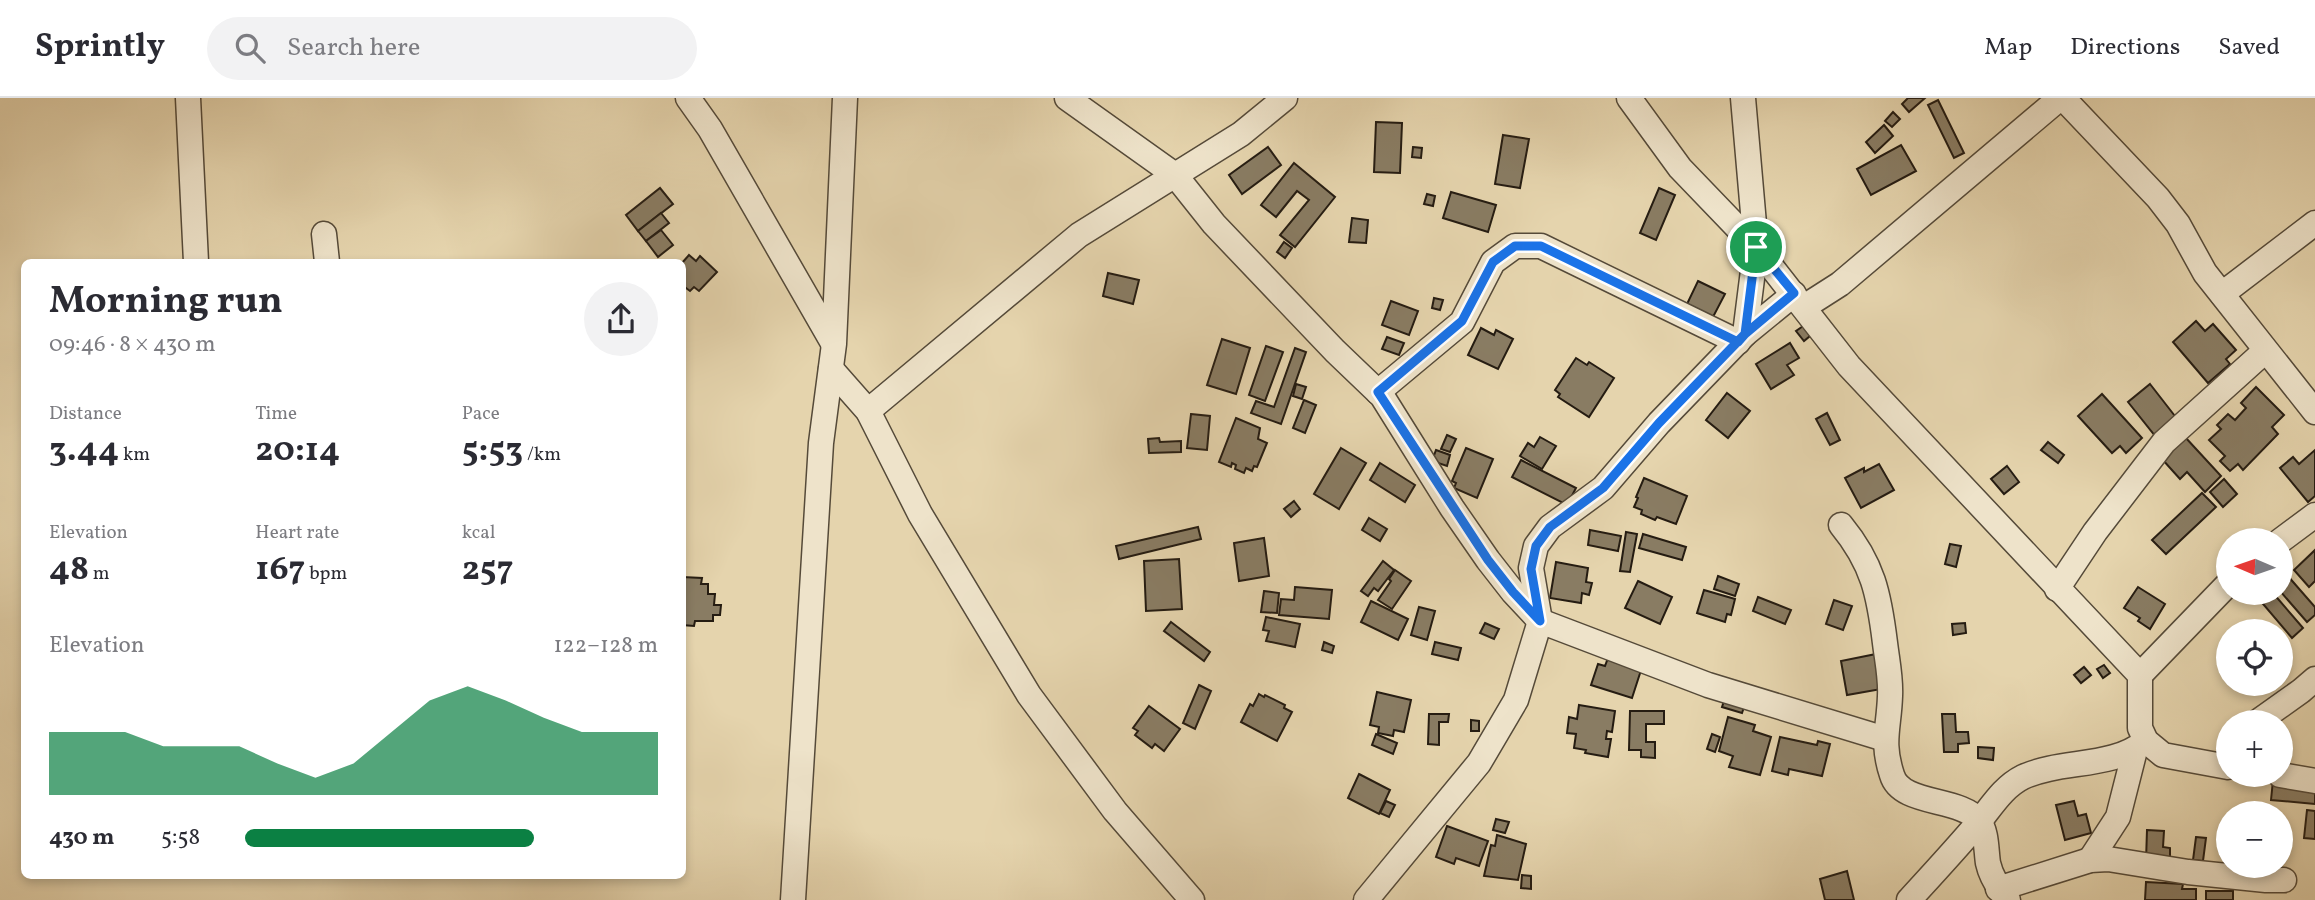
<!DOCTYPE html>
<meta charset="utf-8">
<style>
body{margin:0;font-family:Vollkorn,serif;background:#f2f2f3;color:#2b2b33;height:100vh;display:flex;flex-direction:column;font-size:26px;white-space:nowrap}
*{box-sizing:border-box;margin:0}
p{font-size:23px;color:#7c7c81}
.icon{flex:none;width:38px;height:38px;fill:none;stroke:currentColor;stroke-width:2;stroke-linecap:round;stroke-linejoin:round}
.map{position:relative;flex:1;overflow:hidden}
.sheet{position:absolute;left:21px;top:161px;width:665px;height:620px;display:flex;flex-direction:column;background:#fff;border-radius:10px;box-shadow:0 4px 10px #0003}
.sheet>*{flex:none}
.needle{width:46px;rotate:272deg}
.buttons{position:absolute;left:2216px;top:430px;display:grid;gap:14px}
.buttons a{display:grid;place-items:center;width:77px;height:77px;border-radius:50%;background:#fff;box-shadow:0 4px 10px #0003;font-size:35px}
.pin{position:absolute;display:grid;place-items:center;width:60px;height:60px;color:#fff;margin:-30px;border:4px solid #fff;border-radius:50%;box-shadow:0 2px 7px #0007}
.round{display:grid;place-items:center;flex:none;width:74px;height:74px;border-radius:37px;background:#f2f2f3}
.head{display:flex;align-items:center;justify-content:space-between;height:119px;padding:0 28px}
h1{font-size:38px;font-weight:700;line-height:52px}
.figures{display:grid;grid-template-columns:repeat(3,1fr);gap:10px;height:119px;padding:7px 28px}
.figures div{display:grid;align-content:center}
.figures b{font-size:35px;font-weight:700}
.figures small{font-size:19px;font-weight:400}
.figures p{font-size:19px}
.chart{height:196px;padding:14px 28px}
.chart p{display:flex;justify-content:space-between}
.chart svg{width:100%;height:126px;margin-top:7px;fill:#0b8043;opacity:.7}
ul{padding:0 28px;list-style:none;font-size:23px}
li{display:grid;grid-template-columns:112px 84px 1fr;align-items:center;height:52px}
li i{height:18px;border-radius:9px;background:#0b8043}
header{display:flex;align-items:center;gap:42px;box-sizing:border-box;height:98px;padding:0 35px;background:#fff;border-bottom:2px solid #e1e1e2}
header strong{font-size:33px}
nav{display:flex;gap:38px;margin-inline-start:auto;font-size:24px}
.search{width:490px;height:63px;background:#f2f2f3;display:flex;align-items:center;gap:18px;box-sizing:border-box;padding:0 24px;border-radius:38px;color:#7c7c81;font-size:26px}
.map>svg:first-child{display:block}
.building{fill:#897c63;stroke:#251c12;stroke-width:2}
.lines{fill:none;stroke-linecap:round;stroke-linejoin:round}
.minor-casing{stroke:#554a39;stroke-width:27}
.minor{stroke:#eee3ca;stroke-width:24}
.route-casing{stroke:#fff;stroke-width:14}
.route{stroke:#1a73e8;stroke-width:9}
</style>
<header>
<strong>Sprintly</strong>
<div class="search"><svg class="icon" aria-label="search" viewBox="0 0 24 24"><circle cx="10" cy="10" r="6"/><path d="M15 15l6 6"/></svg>Search here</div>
<nav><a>Map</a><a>Directions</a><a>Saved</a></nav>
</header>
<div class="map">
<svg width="2315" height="802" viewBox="0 0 2315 802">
<rect width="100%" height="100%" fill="#e5d4ad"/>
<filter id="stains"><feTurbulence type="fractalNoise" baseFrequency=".00286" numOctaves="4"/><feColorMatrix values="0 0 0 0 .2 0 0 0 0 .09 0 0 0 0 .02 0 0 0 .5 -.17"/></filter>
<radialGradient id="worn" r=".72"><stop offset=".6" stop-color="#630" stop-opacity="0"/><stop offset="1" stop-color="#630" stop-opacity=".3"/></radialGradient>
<g class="building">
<polygon points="1908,0 1925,0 1909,14 1902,6"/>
<polygon points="1938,2 1964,55 1954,60 1928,7"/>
<polygon points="1893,14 1900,21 1892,29 1885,23"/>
<polygon points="1376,24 1402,25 1400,75 1374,74"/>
<polygon points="1884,27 1893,38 1875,55 1866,44"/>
<polygon points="1503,37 1529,41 1520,90 1495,86"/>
<polygon points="1901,47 1916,73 1871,97 1857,71"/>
<polygon points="1268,49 1281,67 1242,96 1229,77"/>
<polygon points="1413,49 1422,50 1421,60 1412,59"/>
<polygon points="1294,65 1335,99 1295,149 1280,137 1309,102 1297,93 1276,119 1261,107"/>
<polygon points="660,90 673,106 638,133 626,117"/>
<polygon points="1659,90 1675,97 1656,142 1640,135"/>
<polygon points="1451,94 1496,107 1488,134 1443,120"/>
<polygon points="1427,96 1435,98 1433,108 1424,106"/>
<polygon points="661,115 669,125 646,143 638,133"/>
<polygon points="1352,120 1368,122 1366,145 1349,144"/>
<polygon points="661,132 673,147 658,159 646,143"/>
<polygon points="1284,144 1292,150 1285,160 1277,154"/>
<polygon points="689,157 696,163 700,158 717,174 699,193 694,189 690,193 682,187 682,165"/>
<polygon points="1108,175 1139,182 1133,206 1103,198"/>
<polygon points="1698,183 1725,196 1713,219 1687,206"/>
<polygon points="1434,200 1443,202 1440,212 1432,210"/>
<polygon points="1391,203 1418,213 1409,237 1382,227"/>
<polygon points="2196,223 2205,233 2213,226 2236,252 2226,261 2230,266 2208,285 2173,244"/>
<polygon points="1809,224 1816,233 1804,243 1796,233"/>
<polygon points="1481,230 1494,237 1496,232 1513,241 1498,271 1468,257"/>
<polygon points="1387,239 1404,245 1399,257 1382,251"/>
<polygon points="1222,241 1250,250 1236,296 1207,287"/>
<polygon points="1790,245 1799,260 1787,267 1794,277 1771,291 1756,266"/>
<polygon points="1266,248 1283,254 1265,303 1249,297"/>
<polygon points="1295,250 1306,254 1281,326 1251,315 1256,303 1274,309"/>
<polygon points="1576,260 1587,267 1589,264 1614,280 1589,319 1558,299 1560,296 1555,292"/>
<polygon points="1296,286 1306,289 1302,301 1293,298"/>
<polygon points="2150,286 2178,322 2156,339 2128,304"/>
<polygon points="2256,289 2284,317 2272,329 2278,336 2243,372 2238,366 2230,373 2220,363 2225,358 2209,342 2221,331 2217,327 2228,316 2235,322 2246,310 2241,305"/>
<polygon points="1727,295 1750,313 1728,340 1706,322"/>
<polygon points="2102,296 2142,340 2126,355 2120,348 2112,355 2078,318"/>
<polygon points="1304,302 1316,307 1305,335 1293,330"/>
<polygon points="1827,315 1840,342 1830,347 1816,321"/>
<polygon points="1191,316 1210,318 1207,352 1187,350"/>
<polygon points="1236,320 1260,330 1258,341 1267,345 1257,369 1254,368 1252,373 1246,370 1244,375 1235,371 1236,367 1232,365 1231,369 1219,364"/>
<polygon points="1447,337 1456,341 1450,354 1441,351"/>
<polygon points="1540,339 1556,348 1542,371 1520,358 1528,345 1534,349"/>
<polygon points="2185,339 2221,378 2205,394 2187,374 2180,381 2162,361"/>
<polygon points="1159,340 1160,344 1181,343 1181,354 1149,355 1148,341"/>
<polygon points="2048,344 2064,357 2058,365 2041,352"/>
<polygon points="1341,350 1366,365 1339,411 1314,396"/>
<polygon points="1466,350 1493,361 1477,400 1454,390 1456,385 1452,383"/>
<polygon points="1436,352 1450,357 1447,368 1432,363"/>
<polygon points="2315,352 2315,398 2308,404 2280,370 2293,359 2299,366"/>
<polygon points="1521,362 1576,390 1567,407 1512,379"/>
<polygon points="1380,365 1415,387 1405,404 1370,382"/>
<polygon points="1879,366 1894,392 1861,410 1845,380 1864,370 1864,374"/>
<polygon points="2007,368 2019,384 2004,396 1991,381"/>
<polygon points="1644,380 1687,398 1676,426 1657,419 1655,422 1641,416 1642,412 1634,409 1638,400 1636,399"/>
<polygon points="2224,381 2237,396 2223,409 2210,394"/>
<polygon points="2202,395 2216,409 2166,456 2152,442"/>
<polygon points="1294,403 1300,411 1291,419 1284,411"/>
<polygon points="1369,420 1387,431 1380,443 1362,432"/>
<polygon points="1198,429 1201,441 1119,461 1116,448"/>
<polygon points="1590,432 1621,438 1618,453 1588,447"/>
<polygon points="1626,434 1637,436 1630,474 1620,473"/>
<polygon points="1643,436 1686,449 1682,462 1639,450"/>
<polygon points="1264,440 1269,478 1239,483 1234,445"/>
<polygon points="1950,446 1961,448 1956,469 1945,466"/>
<polygon points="2315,452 2315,483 2309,489 2294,472"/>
<polygon points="1179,461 1182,511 1146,513 1144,463"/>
<polygon points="1383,463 1394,472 1378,493 1374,490 1368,498 1361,493"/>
<polygon points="1556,464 1588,470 1586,484 1592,485 1589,497 1582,495 1581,505 1550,500"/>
<polygon points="2280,469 2315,509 2315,517 2307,524 2280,493"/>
<polygon points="1395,472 1411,483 1392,511 1378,502 1391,483 1389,481"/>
<polygon points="1718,478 1739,486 1735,498 1714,491"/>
<polygon points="682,479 702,480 701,486 708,486 708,496 715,496 714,507 721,507 720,517 713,517 713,523 695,523 694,528 682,527"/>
<polygon points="1638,483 1672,499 1660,526 1625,510"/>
<polygon points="1295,489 1332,492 1329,521 1279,517 1281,501 1294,502"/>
<polygon points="2138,489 2165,506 2150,531 2138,523 2140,520 2124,510"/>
<polygon points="1704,492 1735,501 1731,517 1727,516 1725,524 1697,515"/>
<polygon points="1264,493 1279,495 1277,515 1261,514"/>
<polygon points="2263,495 2273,495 2303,530 2292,540 2258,500"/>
<polygon points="1758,499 1791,512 1785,526 1753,513"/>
<polygon points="1834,502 1852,508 1843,532 1826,526"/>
<polygon points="1371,503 1408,521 1398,542 1361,524"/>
<polygon points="1419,509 1435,513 1427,542 1411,537"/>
<polygon points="1266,519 1300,526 1295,549 1266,543 1269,533 1263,532"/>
<polygon points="1171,524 1210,554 1204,563 1164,533"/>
<polygon points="1485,525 1499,531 1494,541 1480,535"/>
<polygon points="1965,525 1966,535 1953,537 1952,526"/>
<polygon points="1324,544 1334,548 1332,555 1322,552"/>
<polygon points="1435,544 1461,550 1458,562 1432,556"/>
<polygon points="1881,555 1887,590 1847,597 1841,563"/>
<polygon points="1608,560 1643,566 1632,600 1591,587 1598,566 1605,568"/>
<polygon points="2104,567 2110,575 2103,580 2097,571"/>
<polygon points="2084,569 2091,577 2081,585 2074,577"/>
<polygon points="1199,587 1211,593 1195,631 1183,625"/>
<polygon points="1377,594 1411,602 1404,634 1394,632 1393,638 1378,635 1379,629 1370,627"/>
<polygon points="1259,596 1264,599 1265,597 1285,607 1284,610 1292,614 1277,643 1241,624 1250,606 1253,608"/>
<polygon points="1726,597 1746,603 1742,615 1722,609"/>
<polygon points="1579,607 1615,613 1612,634 1607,633 1606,641 1611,641 1608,659 1585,655 1586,652 1574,650 1576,636 1567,635 1569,619 1577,621"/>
<polygon points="1149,608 1180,631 1164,653 1155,646 1152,650 1135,637 1138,633 1133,630"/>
<polygon points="1630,613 1664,613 1664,626 1646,626 1646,644 1655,644 1655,660 1641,659 1641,652 1629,652"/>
<polygon points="1429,616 1449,616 1448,624 1439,624 1439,647 1428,646"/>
<polygon points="1942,616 1955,616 1956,634 1968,634 1969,645 1958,646 1958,654 1944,654"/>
<polygon points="1728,619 1755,627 1753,633 1771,639 1760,677 1729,669 1733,658 1719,653"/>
<polygon points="1471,622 1479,623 1479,633 1471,633"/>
<polygon points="1376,636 1397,645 1393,656 1372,647"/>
<polygon points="1712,636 1720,639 1715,654 1707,651"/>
<polygon points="1780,639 1817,647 1818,643 1830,646 1822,678 1789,671 1788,677 1772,673"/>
<polygon points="1978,649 1994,650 1993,662 1978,660"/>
<polygon points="1359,676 1390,692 1379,716 1348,700"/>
<polygon points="2273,682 2315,687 2315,706 2271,702"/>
<polygon points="1386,703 1395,707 1389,719 1380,715"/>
<polygon points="2074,703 2078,718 2086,716 2091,735 2065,742 2056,707"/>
<polygon points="2307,712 2315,713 2315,741 2304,740"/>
<polygon points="1496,721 1509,724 1505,735 1493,732"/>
<polygon points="1447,728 1488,743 1479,768 1456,760 1454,766 1436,759"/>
<polygon points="2147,732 2164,733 2163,749 2170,750 2170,764 2146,763"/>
<polygon points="1497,737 1526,746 1518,782 1484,778 1491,747 1495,748"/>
<polygon points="2196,739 2206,740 2203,763 2193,762"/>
<polygon points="1847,773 1854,802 1825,802 1820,781"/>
<polygon points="1522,777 1531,778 1531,791 1521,790"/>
<polygon points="2146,784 2183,786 2182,791 2196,791 2196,802 2145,802"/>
<rect x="2206" y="793" width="27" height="9"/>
</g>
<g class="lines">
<g class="minor-casing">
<g id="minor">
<polyline points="188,0 196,164"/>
<polyline points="688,0 710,31 833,245"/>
<polyline points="1067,0 1175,77 1214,126 1335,253 1382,298 1452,410 1488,462 1513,494 1540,523 1708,587 1885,641"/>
<polyline points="1629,0 1680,70 1756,149 1849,268 2140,577 2140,630 2146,643 2163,657 2228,669"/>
<polyline points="2063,0 2158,100 2178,126 2205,175 2315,314"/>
<polyline points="324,136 327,164"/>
<polyline points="2222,196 2315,125"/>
<polyline points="1804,209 1840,186 2060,0"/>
<polyline points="1745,236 1794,196"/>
<polyline points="831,271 868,313 920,416 1029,597 1115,713 1192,802"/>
<polyline points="1378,294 1462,224 1493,164 1515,148 1541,148 1738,244"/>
<polyline points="868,313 1079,137 1241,36 1285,0"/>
<path d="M 1841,427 C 1873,466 1879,496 1885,545 C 1887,562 1891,580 1890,598 C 1889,630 1881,644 1892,677 C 1901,708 1961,699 1979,723 C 1987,734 1986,752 1988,765 C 1991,779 1999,791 2008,802"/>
<polyline points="2280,443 2315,417"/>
<polyline points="2057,491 2095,434 2164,344 2265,253"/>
<polyline points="2140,577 2228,486"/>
<polyline points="2256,625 2301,593 2315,581"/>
<polyline points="2280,677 2315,683"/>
<polyline points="2090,762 2118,719 2135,652"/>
<polyline points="1998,791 2090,762 2108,761 2188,774 2266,782 2284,782"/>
<polyline points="793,802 821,345 834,246 845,0"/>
<polyline points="1366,802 1479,665 1516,602 1540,523 1531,470 1536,448 1550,429 1603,390 1659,325 1745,236 1756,149 1743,0"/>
<path d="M 1909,802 C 1932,777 1956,751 1978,725 C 1992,708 2003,689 2023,679 C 2063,661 2111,671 2146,643"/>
</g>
</g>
<use href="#minor" class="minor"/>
</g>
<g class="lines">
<g class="route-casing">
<polyline id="route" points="1756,149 1745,236 1659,325 1603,390 1550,429 1536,448 1531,471 1540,523 1513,494 1488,462 1378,294 1462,223 1493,164 1515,148 1541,148 1738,244 1745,236 1794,195 1756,149"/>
</g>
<use href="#route" class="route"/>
</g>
<rect width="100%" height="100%" filter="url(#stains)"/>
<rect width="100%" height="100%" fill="url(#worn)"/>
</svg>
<div class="buttons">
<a><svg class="needle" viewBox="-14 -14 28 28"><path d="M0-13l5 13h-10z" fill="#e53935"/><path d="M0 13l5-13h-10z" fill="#7c7c81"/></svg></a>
<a><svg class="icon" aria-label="locate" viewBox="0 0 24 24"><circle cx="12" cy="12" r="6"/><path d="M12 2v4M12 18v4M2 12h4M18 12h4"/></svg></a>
<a>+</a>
<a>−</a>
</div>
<div class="pin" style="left:1756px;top:149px;background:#1e9e55"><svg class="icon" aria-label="arrive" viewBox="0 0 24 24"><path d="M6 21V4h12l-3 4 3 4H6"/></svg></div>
<section class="sheet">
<div class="head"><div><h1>Morning run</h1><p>09:46 · 8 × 430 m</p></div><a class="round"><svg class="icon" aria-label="share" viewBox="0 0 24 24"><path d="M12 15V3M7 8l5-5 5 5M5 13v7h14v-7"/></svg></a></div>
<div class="figures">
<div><p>Distance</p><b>3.44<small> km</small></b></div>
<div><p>Time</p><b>20:14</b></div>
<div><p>Pace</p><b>5:53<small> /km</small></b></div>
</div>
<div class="figures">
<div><p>Elevation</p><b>48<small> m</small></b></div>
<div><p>Heart rate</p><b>167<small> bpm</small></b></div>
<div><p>kcal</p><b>257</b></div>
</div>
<div class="chart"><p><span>Elevation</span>122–128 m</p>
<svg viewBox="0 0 160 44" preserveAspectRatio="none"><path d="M0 44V22L10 22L20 22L30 27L40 27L50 27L60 33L70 38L80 33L90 22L100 11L110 6L120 11L130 17L140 22L150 22L160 22V44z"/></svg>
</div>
<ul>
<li><b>430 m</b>5:58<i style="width:70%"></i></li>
</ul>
</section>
</div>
